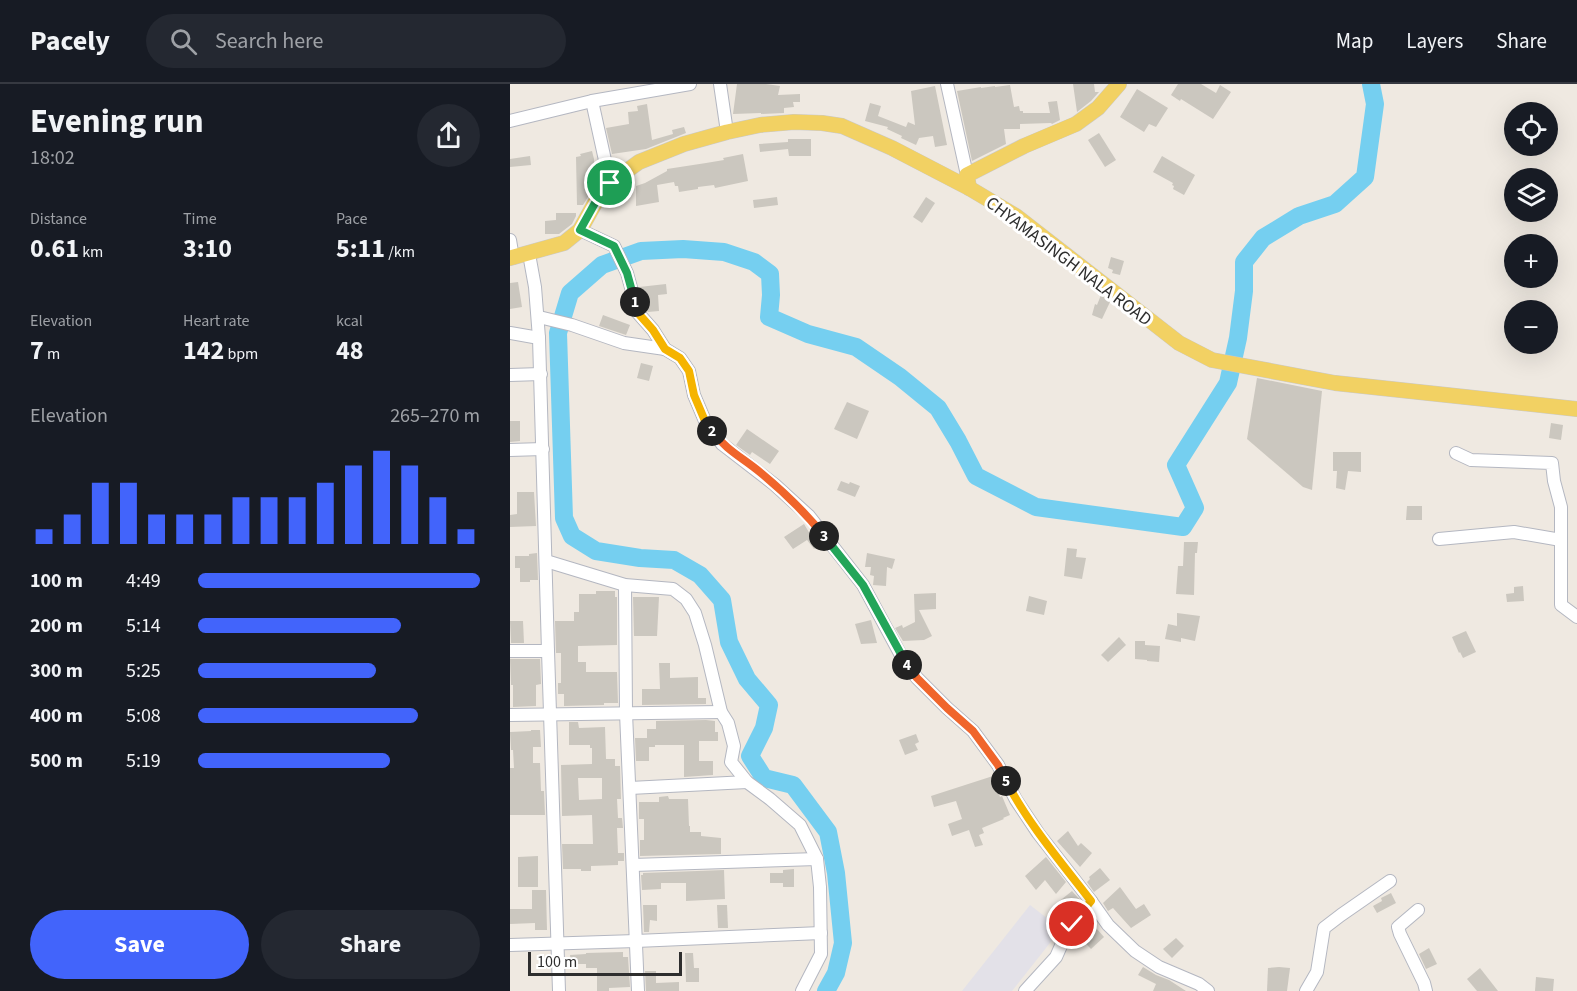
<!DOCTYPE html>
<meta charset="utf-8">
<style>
body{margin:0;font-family:"Source Sans 3",sans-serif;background:#242831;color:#f1f3f6;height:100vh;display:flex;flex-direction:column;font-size:22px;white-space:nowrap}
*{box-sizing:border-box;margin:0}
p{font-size:20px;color:#9ea1a6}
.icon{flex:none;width:33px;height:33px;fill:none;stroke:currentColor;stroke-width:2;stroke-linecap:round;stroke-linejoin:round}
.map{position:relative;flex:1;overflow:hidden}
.sheet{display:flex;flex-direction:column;background:#171b24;width:510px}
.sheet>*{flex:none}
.buttons{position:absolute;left:994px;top:18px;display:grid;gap:12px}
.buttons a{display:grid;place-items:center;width:54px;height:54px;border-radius:50%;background:#171b24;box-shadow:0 6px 24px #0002;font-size:30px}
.scale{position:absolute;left:18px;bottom:15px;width:154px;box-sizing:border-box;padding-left:6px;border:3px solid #2e2e2e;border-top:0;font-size:16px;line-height:21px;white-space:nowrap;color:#2e2e2e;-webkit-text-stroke:4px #fff;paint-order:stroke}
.pin{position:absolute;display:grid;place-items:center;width:51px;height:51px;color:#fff;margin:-26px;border:3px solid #fff;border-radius:50%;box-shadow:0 2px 6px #0007}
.km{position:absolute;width:30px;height:30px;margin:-15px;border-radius:50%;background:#222;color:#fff;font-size:16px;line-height:30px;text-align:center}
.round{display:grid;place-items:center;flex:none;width:63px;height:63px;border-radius:32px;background:#242831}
.overview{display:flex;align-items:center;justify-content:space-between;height:102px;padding:0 30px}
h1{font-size:33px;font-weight:700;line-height:45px}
.stats{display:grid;grid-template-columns:repeat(3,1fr);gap:9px;height:102px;padding:6px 30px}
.stats div{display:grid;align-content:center}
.stats b{font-size:26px;font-weight:700}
.stats small{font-size:16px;font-weight:400}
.stats p{font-size:16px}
.chart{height:168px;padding:12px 30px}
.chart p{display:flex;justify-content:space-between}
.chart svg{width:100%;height:108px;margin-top:6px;stroke:#4264fb;stroke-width:6}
.button{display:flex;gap:12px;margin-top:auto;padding:12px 30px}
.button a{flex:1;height:69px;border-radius:36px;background:#4264fb;color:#fff;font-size:24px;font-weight:700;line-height:69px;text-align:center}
.button a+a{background:#242831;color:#f1f3f6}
ul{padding:0 30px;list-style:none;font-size:20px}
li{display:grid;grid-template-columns:96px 72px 1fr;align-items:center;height:45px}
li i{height:15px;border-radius:8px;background:#4264fb}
header{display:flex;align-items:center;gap:36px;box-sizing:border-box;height:84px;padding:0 30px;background:#171b24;border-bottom:2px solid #363941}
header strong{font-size:28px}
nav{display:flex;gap:33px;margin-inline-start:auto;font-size:21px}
.search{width:420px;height:54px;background:#242831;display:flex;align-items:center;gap:15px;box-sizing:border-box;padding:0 21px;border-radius:33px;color:#9ea1a6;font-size:22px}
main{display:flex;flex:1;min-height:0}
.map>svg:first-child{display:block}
.industrial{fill:#e3e1e8}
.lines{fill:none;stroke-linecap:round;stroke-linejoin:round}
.river{stroke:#75cff0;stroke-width:18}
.building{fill:#cbc7bf;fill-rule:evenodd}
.minor-casing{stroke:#b4b7c1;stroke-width:14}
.major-casing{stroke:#c9c9c9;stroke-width:16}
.minor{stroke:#fff;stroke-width:12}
.major{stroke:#f2d163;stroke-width:15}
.split-1-casing{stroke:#fff;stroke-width:12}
.split-2-casing{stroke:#fff;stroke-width:12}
.split-3-casing{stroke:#fff;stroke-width:12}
.split-4-casing{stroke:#fff;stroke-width:12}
.split-5-casing{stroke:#fff;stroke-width:12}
.split-6-casing{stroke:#fff;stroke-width:12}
.split-1{stroke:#22a559;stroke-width:8}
.split-2{stroke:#f5b400;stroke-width:8}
.split-3{stroke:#f0652b;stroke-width:8}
.split-4{stroke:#22a559;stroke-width:8}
.split-5{stroke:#f0652b;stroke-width:8}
.split-6{stroke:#f5b400;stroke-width:8}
.labels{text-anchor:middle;stroke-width:6;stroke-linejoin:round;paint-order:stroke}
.street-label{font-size:18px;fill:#2e2e2e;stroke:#fff}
</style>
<header>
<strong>Pacely</strong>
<div class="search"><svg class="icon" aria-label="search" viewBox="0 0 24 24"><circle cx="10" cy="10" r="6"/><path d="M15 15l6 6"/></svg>Search here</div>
<nav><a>Map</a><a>Layers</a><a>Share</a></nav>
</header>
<main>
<section class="sheet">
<div class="overview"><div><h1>Evening run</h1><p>18:02</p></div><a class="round"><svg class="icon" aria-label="share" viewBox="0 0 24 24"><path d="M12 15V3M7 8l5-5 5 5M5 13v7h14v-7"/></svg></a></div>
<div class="stats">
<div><p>Distance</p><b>0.61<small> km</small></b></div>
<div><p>Time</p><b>3:10</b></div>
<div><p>Pace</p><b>5:11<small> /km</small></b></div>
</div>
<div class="stats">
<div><p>Elevation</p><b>7<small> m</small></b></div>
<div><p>Heart rate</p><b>142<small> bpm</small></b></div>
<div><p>kcal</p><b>48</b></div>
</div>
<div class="chart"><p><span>Elevation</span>265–270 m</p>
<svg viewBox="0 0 160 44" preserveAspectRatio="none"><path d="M5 44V38M15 44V32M25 44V19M35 44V19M45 44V32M55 44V32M65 44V32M75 44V25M85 44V25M95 44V25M105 44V19M115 44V12M125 44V6M135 44V12M145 44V25M155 44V38"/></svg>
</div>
<ul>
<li><b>100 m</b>4:49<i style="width:100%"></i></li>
<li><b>200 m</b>5:14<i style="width:72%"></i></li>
<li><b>300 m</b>5:25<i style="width:63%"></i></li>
<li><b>400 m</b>5:08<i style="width:78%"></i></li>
<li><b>500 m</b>5:19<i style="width:68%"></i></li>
</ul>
<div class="button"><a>Save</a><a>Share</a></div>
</section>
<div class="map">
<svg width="1067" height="907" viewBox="0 0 1067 907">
<rect width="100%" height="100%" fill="#efe9e1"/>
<polygon class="industrial" points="520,821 551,845 502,907 452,907"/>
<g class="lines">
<polyline class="river" points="316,907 326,889 333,859 326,789 318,748 283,701 254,694 240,672 254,644 259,621 237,595 219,558 212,516 190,491 164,476 130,474 86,467 62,452 54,434 48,249 60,209 92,181 131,167 173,165 214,168 244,178 260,190 261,211 259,233 298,250 346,263 390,293 428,324 448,357 466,392 526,423 673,443 685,424 666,381 718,299 728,254 734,207 734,178 753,154 789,132 825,120 855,93 865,20 861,0"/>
</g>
<g class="building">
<polygon points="227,0 256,0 270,2 268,11 290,10 290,18 283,18 284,23 274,24 274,29 251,30 251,29 223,30"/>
<polygon points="563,0 584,0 585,8 589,8 581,17 567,28"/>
<polygon points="668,0 691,0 706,9 710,1 721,8 703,35 671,15 670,17 661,11"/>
<polygon points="500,1 504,23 509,22 510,27 513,27 513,29 540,29 538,18 547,17 550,36 542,40 541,39 510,40 510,45 494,45 496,60 462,77 447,7 471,3 471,4 485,2 485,3"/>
<polygon points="425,2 437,61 425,63 423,52 409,54 406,61 391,54 392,52 377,45 378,43 355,37 360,19 371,22 368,32 396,43 398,38 405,41 401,7"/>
<polygon points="627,5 658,24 646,43 639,40 634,48 610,33"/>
<polygon points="137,20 142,56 163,50 162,46 174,43 176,49 136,65 102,70 96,44 119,40 118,28 128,27 127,22"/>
<polygon points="589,49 606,76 595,83 578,56"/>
<polygon points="278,55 301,55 301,72 279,72 278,65 250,68 249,60 278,58"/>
<polygon points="82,67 84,75 85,97 83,105 73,121 67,121 66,73 71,72 70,70"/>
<polygon points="233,70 238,97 205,104 204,101 188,103 188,105 169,108 168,102 165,102 164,98 147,101 149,118 126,122 126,102 135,99 157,87 157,85 196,79 214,76 213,74"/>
<polygon points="20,72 21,81 0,83 0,75"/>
<polygon points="652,72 685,91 674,111 663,105 664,102 662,101 663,99 643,88"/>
<polygon points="267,113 268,121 244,124 243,116"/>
<polygon points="416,113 425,119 412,139 403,133"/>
<polygon points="46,129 66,129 66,132 62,140 49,150 35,150 35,137 46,136"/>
<polygon points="601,173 614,177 610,191 602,189 603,186 598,184"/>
<polygon points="8,198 12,223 0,225 0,199"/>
<polygon points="156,200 157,210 148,211 149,227 138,228 135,225 129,203"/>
<polygon points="591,211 600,218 592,235 582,231 585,220 587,221"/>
<polygon points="93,231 120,241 116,251 89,242"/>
<polygon points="131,279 143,282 139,297 127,294"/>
<polygon points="747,294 812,307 802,406 793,403 737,355"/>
<polygon points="337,318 359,327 347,355 324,345"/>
<polygon points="0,337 10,337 10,357 0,358"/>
<polygon points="1041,339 1053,341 1051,356 1039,354"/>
<polygon points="237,345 269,367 260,380 242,368 240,371 226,361"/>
<polygon points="823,368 851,368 851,388 838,387 835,406 826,404 827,387 823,387"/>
<polygon points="331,397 339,400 340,398 350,402 345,413 327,406"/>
<polygon points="7,408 24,408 26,442 0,443 0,431 7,430"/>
<polygon points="897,422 912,422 912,436 896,436"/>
<polygon points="294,440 300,450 302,449 311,460 304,465 297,456 283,465 274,453"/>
<polygon points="674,458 688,458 687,469 685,469 684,511 666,510 668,482 673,482"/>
<polygon points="557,464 567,465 566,473 576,474 572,495 554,492"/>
<polygon points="27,469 28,496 20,496 20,498 10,498 10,484 5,484 5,472 19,472 19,470"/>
<polygon points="357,469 385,475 382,485 377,483 376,502 363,501 364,492 360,491 361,483 355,483"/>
<polygon points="1013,502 1014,517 997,518 996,510 1004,509 1004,503"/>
<polygon points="105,507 105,513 107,513 107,561 68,562 68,578 76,578 76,588 107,588 108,619 94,619 94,621 54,622 54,610 48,610 48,599 51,599 51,569 46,569 45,537 64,537 64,528 69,528 69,510 86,510 86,507"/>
<polygon points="426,509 426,525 409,526 422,552 414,556 393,557 385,544 392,541 393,544 405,538 404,510"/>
<polygon points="519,512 537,517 534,531 516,527"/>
<polygon points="123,513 149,513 147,552 124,552"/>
<polygon points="667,529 690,532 685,557 671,554 671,558 655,555 658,540 667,542"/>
<polygon points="361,536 367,559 351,560 345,540"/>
<polygon points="0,537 13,537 14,559 1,559"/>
<polygon points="956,547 966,568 953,574 950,568 949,569 942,553"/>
<polygon points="609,553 616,561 598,578 591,571"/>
<polygon points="625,557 635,557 635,561 650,562 649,578 637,577 637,576 625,575"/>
<polygon points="0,575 30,575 31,600 26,601 26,622 3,623 3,601 1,601"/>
<polygon points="149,579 160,579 160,594 188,593 188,614 196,614 196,620 132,621 132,605 150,605"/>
<polygon points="196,636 205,637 205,648 208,648 208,657 189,657 189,677 203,677 203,691 174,693 174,661 145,661 145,663 139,663 139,677 126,677 125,654 137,654 137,645 146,645 146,637"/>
<path d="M 59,638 L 68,638 L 69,644 L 95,643 L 96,675 L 105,675 L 105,682 L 110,682 L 111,715 L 107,715 L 108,734 L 112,734 L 113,744 L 107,744 L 108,769 L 114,769 L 114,777 L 108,777 L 108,781 L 81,782 L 81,787 L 71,787 L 71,785 L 53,785 L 52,760 L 83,760 L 82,731 L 52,732 L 52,731 L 51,681 L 82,680 L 82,664 L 80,664 L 80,661 L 59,661 ZM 68,694 L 92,694 L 92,715 L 69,716 Z"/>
<polygon points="21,646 30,646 31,663 23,663 23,679 30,679 31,707 34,707 35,731 0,731 0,684 4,684 3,666 1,666 0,648 21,647"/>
<polygon points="406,650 409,658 405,660 408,666 395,671 389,656"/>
<polygon points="483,692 490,713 492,712 500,731 493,734 494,735 472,744 474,749 469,751 473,761 465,763 459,746 442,752 438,740 452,735 446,717 424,723 421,712"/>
<polygon points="158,712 159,715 178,715 179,742 180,742 180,748 191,748 191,752 211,754 211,770 130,772 130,756 134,756 134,735 129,735 129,718 149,718 149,713"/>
<polygon points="558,747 568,762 571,759 582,769 570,783 547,757"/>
<polygon points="28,772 28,803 8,803 8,773"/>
<polygon points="536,773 556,798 546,810 535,796 526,806 515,792"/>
<polygon points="590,784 600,796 584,808 577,798 580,795 579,793"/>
<polygon points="284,785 284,803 273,803 273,799 260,799 260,789 273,789 273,786"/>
<polygon points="214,786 215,815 176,817 176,799 151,799 151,805 132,806 131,791 133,791 133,789"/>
<polygon points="610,803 626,825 634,820 641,831 621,844 603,824 598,827 593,819"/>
<polygon points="22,806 36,806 37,846 25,846 25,839 0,840 0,825 22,825"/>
<polygon points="562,807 571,817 557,830 547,819"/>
<polygon points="881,809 886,819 867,829 863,822 872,817 871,814"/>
<polygon points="133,821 147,821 147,837 140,836 139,848 134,848"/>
<polygon points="207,821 217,821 218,844 208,844"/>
<polygon points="578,835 594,853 581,865 566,849"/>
<polygon points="666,854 674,862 662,874 653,865"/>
<polygon points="919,864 927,880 916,885 909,870"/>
<polygon points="113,868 113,873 118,873 120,903 99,904 99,907 87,907 87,884 76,884 76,880 61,880 60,871 76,870 76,869"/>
<polygon points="175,869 183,869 184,884 189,884 189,898 176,898"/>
<polygon points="633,883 646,891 659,896 676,907 643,907 646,900 628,891"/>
<polygon points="769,883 780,884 777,907 757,907 758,884"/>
<polygon points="970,884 988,907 967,907 957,895"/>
<polygon points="135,887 146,887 146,899 169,898 169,907 136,907"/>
<polygon points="1026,893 1044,895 1043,907 1025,907"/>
</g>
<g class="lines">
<g class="minor-casing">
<g id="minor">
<polyline points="210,0 217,48"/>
<polyline points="437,0 457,91"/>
<polyline points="82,17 100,99"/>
<polyline points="0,37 82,17 180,0"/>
<polyline points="70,146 104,162 117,189 128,229 143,246 155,265 170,274 179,287 184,311 195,337 212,360 265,401 299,432 353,501 394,577 407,594 437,624 463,647 488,681 506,716 528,749 581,817 598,841 625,867 649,883 689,900 698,907"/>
<polyline points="0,156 3,174"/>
<polyline points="19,170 25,203 29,254"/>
<polyline points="29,233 62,241 114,259 155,265"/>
<polyline points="0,249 29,254 38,567 49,907"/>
<polyline points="0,291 31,290"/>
<polyline points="0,366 33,365"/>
<polyline points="946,369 961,376 1042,379 1044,397 1051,423 1051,521 1067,533"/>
<polyline points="929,455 1004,448 1051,456"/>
<polyline points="36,477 115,501 163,505 176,515 185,529 195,561 211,628 218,639 224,662 221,678 237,698 260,715 290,741 307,775 310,803 311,870 292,907"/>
<polyline points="115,501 116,629 128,907"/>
<polyline points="0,567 38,567"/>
<polyline points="0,631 211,628"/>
<polyline points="120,704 237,698"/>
<polyline points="123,781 307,775"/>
<polyline points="908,826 888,843 890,850 914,899 916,907"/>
<polyline points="0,861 126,857 311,849"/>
<polyline points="515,907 546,873 558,846 581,817"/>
<polyline points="796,907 807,888 814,844 831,831 880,797"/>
</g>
</g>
<g class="major-casing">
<g id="major">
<polyline points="459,104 457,91 514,62 566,40 588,24 609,0"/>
<polyline points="0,174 54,159 70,146 85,119 100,99 129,78 174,60 217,48 250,41 284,38 312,39 332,42 382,64 459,104 506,132 669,259 702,276 825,299 1067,325"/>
</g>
</g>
<use href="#minor" class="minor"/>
<use href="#major" class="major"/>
</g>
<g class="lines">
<g class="split-1-casing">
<polyline id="split-1" points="100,99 85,119 70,146 104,162 117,189 125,218"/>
</g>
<g class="split-2-casing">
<polyline id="split-2" points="125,218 128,229 143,246 155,265 170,274 179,287 184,311 195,337 202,347"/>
</g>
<g class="split-3-casing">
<path id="split-3" d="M 202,347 C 216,366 233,374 251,389 C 274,408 295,428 314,452"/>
</g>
<g class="split-4-casing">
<polyline id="split-4" points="314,452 353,501 397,581"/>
</g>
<g class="split-5-casing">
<polyline id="split-5" points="397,581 407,594 437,624 463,647 488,681 496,697"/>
</g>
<g class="split-6-casing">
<path id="split-6" d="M 496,697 C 519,741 551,778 581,817 L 562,840"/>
</g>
<use href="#split-1" class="split-1"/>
<use href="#split-2" class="split-2"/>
<use href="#split-3" class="split-3"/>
<use href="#split-4" class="split-4"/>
<use href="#split-5" class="split-5"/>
<use href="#split-6" class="split-6"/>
</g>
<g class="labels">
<g class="street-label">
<text transform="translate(559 177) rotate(37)" y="6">CHYAMASINGH NALA ROAD</text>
</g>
</g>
</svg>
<div class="buttons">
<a><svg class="icon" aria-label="locate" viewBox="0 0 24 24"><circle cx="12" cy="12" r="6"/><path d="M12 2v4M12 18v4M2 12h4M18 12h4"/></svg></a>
<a><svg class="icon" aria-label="layers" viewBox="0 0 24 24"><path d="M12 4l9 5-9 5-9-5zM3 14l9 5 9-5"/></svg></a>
<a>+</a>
<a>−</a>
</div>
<div class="scale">100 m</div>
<div class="pin" style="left:100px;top:99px;background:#1e9e55"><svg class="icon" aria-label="arrive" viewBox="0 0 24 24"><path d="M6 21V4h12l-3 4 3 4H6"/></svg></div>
<div class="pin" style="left:562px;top:840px;background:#d93025"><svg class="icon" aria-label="check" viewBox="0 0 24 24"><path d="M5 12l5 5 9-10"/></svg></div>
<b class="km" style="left:125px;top:218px">1</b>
<b class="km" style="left:202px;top:347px">2</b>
<b class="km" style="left:314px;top:452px">3</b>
<b class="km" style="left:397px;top:581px">4</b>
<b class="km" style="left:496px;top:697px">5</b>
</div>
</main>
